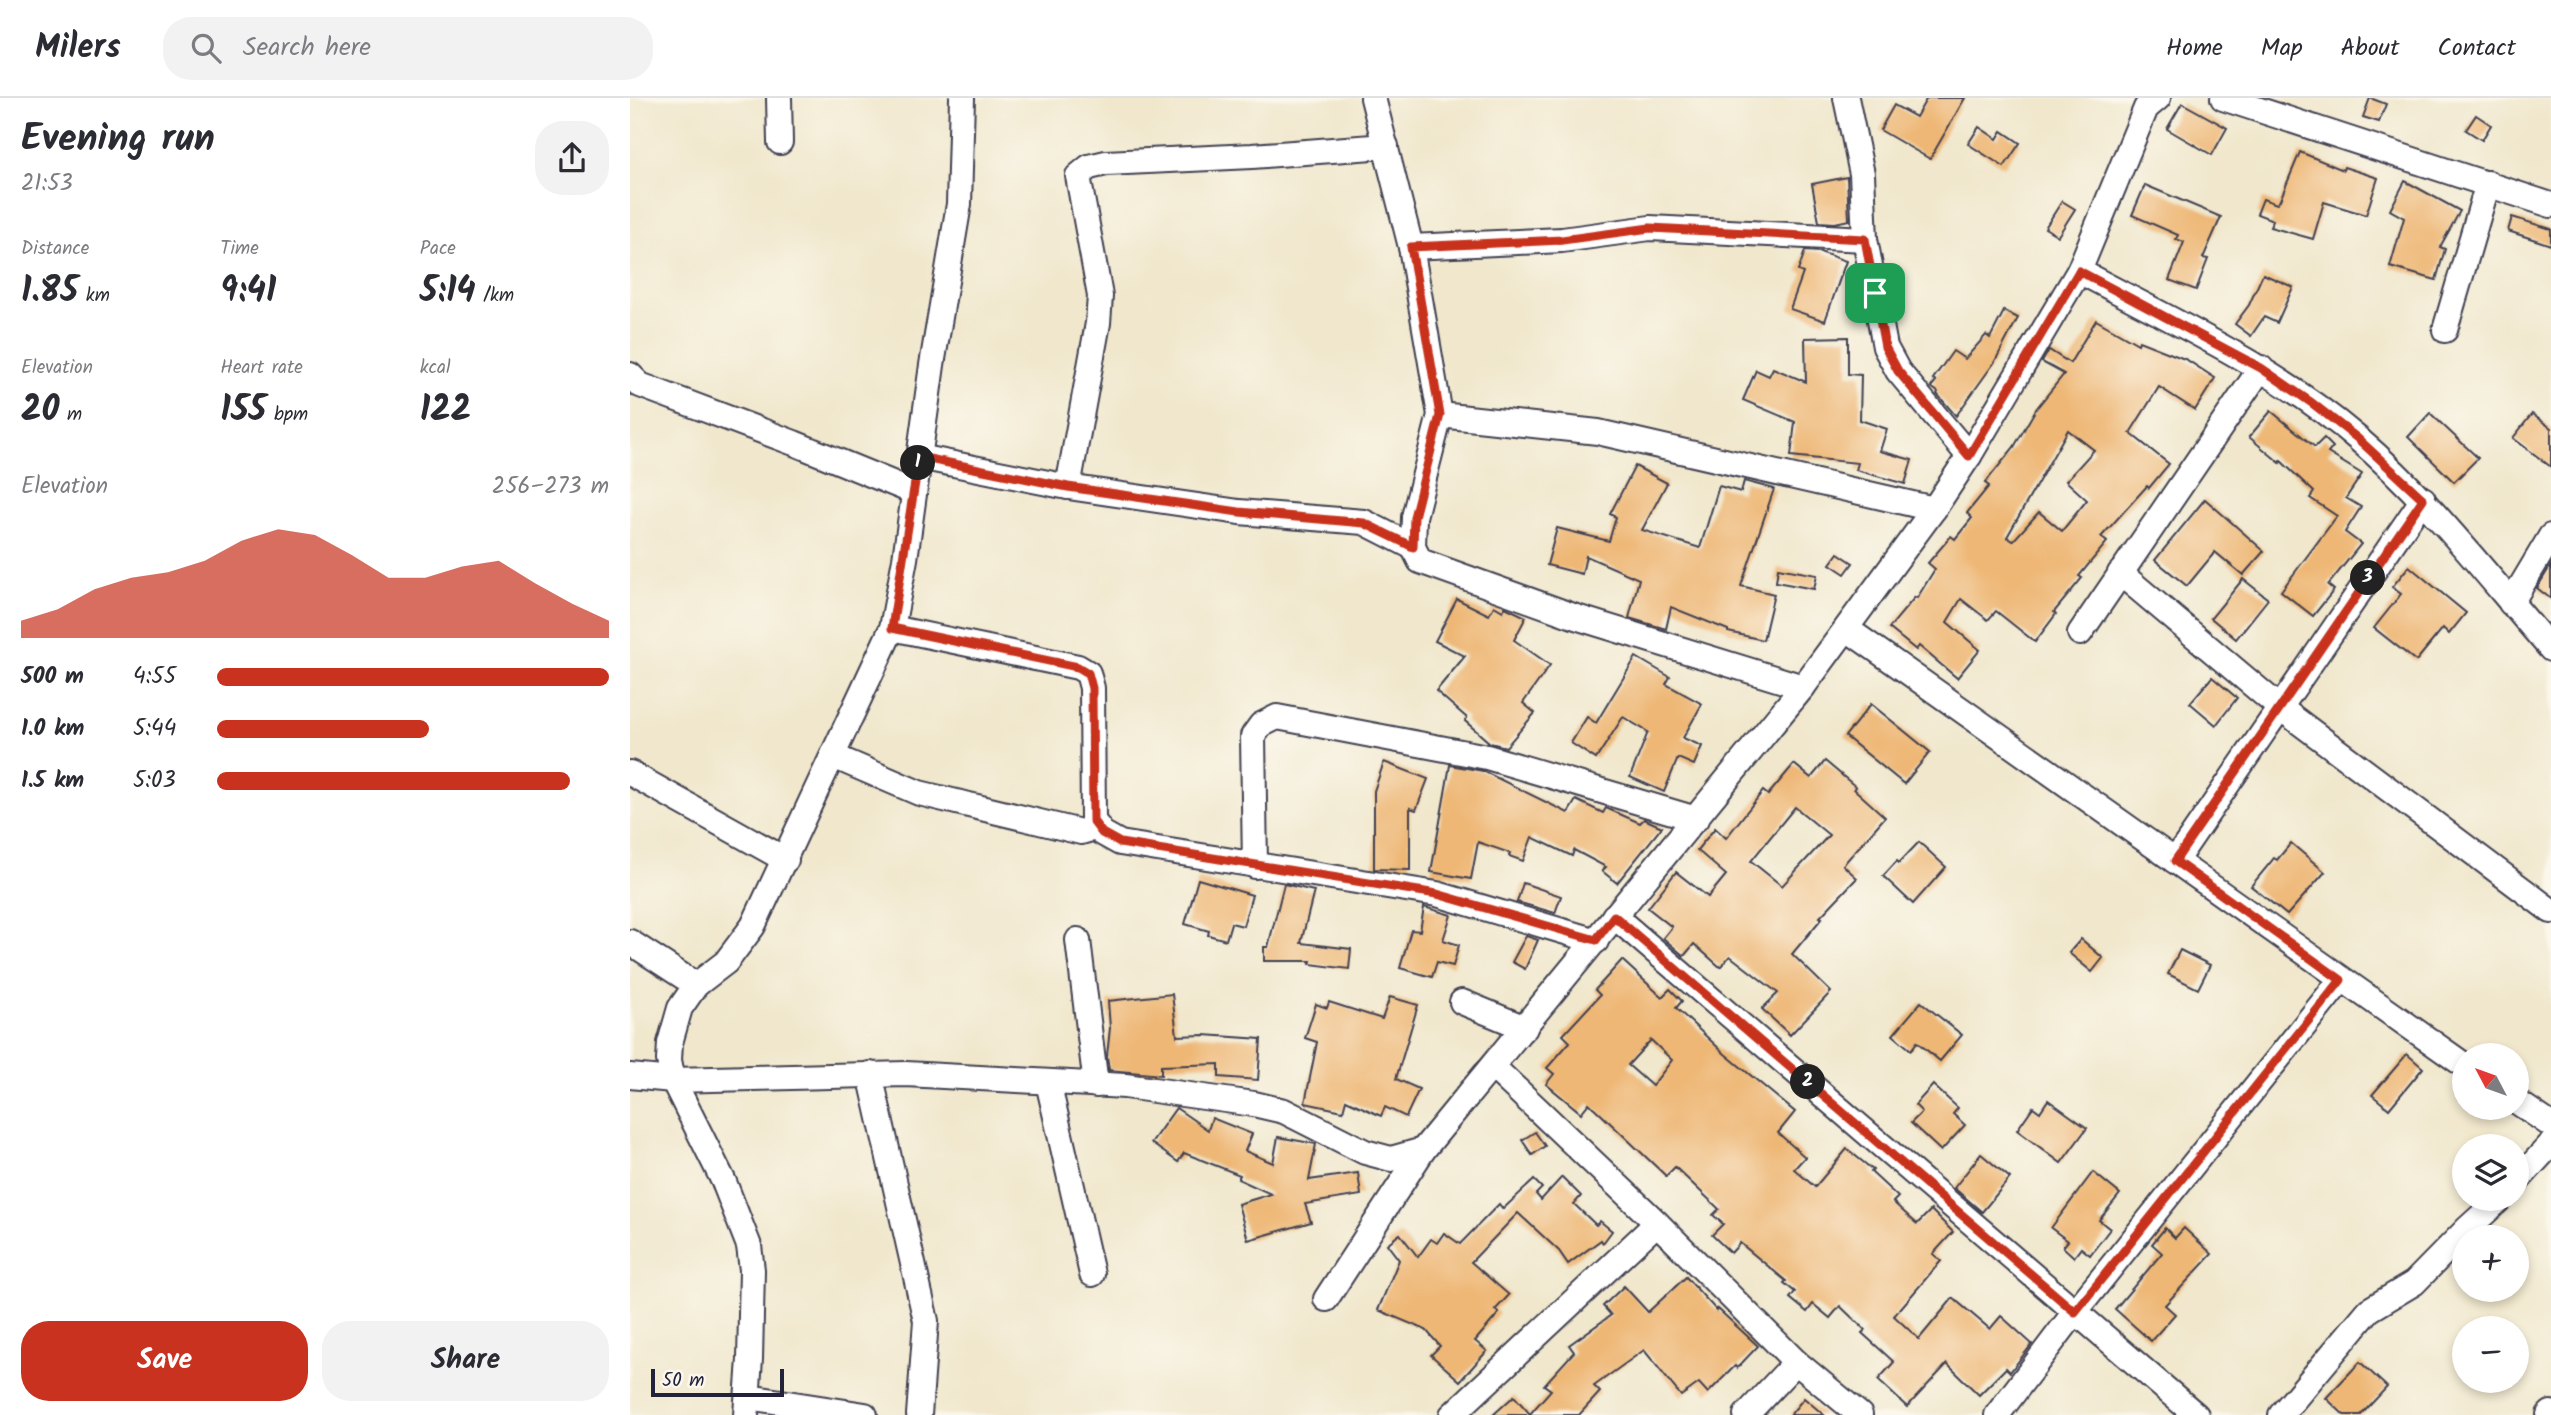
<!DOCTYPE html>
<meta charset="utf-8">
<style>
body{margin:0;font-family:Kalam,sans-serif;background:#f2f2f3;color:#2b2b33;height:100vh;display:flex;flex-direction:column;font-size:26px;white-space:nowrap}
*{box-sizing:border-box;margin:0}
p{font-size:23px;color:#7c7c81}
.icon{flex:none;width:38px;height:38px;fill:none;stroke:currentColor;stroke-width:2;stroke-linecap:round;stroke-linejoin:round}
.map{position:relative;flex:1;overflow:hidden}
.sheet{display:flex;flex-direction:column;background:#fff;width:630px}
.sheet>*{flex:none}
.needle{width:46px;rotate:311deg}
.buttons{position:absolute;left:1822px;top:945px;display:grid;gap:14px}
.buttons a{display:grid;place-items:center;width:77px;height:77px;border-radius:50%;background:#fff;box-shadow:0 4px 10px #0003;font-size:35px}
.scale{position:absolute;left:21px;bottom:18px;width:133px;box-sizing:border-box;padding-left:7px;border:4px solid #22223b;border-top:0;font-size:19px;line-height:24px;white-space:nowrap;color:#22223b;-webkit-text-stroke:5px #fbf7ec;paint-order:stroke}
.pin{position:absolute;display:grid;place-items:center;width:60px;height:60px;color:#fff;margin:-30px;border-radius:14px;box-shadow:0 4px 10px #0006}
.km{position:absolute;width:35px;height:35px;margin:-18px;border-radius:50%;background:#222;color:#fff;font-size:19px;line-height:35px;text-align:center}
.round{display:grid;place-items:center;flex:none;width:74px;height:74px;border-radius:28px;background:#f2f2f3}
.head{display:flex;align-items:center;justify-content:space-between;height:119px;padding:0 21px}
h1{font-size:38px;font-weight:600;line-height:52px}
.stats{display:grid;grid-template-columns:repeat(3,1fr);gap:10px;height:119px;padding:7px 21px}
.stats div{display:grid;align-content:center}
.stats b{font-size:35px;font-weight:600}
.stats small{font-size:19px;font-weight:400}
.stats p{font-size:19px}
.chart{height:196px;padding:14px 21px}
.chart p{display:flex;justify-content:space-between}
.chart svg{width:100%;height:126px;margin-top:7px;fill:#c8321e;opacity:.7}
.action{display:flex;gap:14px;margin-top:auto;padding:14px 21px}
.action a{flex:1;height:80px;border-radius:28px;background:#c8321e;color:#fff;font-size:28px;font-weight:600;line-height:80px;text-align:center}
.action a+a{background:#f2f2f3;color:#2b2b33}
ul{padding:0 21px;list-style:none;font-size:23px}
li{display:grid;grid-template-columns:112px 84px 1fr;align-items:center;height:52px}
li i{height:18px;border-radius:9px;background:#c8321e}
header{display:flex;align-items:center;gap:42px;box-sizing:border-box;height:98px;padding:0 35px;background:#fff;border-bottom:2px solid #e1e1e2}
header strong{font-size:33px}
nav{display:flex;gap:38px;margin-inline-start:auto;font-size:24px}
.search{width:490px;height:63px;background:#f2f2f3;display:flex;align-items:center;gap:18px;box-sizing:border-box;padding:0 24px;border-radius:28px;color:#7c7c81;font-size:26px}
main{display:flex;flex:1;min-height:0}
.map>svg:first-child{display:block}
.building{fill:#eeb776;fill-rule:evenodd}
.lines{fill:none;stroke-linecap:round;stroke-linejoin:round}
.minor-casing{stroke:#414051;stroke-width:28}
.minor{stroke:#fff;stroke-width:24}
.route-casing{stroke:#fff;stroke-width:14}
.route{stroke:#c8321e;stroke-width:9}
</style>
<header>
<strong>Milers</strong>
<div class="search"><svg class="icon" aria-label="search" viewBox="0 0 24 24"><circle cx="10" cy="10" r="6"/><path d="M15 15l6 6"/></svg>Search here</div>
<nav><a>Home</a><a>Map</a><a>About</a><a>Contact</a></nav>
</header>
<main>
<section class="sheet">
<div class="head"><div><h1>Evening run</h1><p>21:53</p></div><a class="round"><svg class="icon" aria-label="share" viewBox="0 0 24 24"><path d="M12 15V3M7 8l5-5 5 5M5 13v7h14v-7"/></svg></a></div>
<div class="stats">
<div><p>Distance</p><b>1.85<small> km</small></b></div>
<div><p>Time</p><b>9:41</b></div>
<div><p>Pace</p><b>5:14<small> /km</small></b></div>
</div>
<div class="stats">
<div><p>Elevation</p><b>20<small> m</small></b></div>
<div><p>Heart rate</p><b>155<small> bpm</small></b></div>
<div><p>kcal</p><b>122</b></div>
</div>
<div class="chart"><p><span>Elevation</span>256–273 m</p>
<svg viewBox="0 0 160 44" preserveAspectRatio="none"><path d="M0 44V38L10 34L20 27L30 23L40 21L50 17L60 10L70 6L80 8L90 15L100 23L110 23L120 19L130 17L140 25L150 32L160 38V44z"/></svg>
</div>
<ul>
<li><b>500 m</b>4:55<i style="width:100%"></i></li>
<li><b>1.0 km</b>5:44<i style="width:54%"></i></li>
<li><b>1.5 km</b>5:03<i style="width:90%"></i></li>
</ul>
<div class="action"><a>Save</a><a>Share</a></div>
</section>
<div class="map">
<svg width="1921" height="1317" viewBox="0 0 1921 1317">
<rect width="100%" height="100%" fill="#fbf7ec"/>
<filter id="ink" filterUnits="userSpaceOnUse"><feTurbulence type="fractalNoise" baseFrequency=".0143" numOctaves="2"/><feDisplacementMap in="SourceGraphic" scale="14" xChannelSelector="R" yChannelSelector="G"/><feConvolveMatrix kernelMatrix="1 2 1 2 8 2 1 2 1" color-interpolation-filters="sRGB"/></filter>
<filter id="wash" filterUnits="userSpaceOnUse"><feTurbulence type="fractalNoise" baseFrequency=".00686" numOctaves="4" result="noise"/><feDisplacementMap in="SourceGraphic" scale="28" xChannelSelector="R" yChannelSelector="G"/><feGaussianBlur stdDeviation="1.57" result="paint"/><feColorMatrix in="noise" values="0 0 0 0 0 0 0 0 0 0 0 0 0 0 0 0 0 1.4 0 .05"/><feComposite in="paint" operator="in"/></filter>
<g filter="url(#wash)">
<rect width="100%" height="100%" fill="#f0e7cc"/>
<g id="blocks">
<g class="building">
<polygon points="1297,0 1335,0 1300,61 1250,32 1264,7 1286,19"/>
<polygon points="1740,0 1756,6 1749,24 1733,19"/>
<polygon points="1552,5 1597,30 1582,57 1537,31"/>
<polygon points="1846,17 1861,27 1852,42 1836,32"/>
<polygon points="1349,29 1367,41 1372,33 1390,45 1374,69 1338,46"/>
<polygon points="1670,54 1713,72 1714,69 1748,80 1736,117 1694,104 1683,141 1640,129 1643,122 1627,116 1633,101 1647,106 1650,102"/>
<polygon points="1217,79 1219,122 1205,125 1189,124 1182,86"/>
<polygon points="1775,83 1830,113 1810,149 1815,151 1806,182 1760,169 1774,120 1760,112"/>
<polygon points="1515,87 1591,119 1573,160 1578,161 1566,192 1539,182 1554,144 1546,141 1548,137 1502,117"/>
<polygon points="1432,103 1445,111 1428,138 1415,130"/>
<polygon points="1882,119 1921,131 1921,147 1878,133"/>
<polygon points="1175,153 1190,154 1216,163 1195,223 1160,211 1173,175 1168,173"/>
<polygon points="1633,176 1663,189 1647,225 1634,219 1621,238 1605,226 1619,207"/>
<polygon points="1374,213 1388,220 1364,265 1326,318 1307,296 1308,294 1301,289 1306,283 1303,281 1323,253 1335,261 1356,237 1360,240"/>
<path d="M 1466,222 L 1508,246 L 1509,243 L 1557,262 L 1585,280 L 1565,312 L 1529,289 L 1500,335 L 1539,366 L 1519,390 L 1517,388 L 1471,439 L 1477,444 L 1449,478 L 1452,480 L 1424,514 L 1426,516 L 1405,544 L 1366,513 L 1358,522 L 1331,501 L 1317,524 L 1350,552 L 1327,580 L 1289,548 L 1286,552 L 1259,530 L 1285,499 L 1287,500 L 1305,471 L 1298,465 L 1321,438 L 1325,441 L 1342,420 L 1337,415 L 1359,388 L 1355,385 L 1384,349 L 1406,311 L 1434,276 L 1412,264 L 1419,252 L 1440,265 ZM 1438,332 L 1464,352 L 1436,383 L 1457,402 L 1432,433 L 1409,414 L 1383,443 L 1377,439 Z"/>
<polygon points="1218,239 1218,276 1231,277 1230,322 1257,331 1250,353 1282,362 1275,386 1226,372 1228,365 1161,358 1165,324 1113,302 1126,272 1139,278 1143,270 1176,284 1175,240"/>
<polygon points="1641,313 1685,349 1694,340 1703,349 1698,355 1732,376 1716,400 1731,409 1715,434 1731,446 1698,487 1704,492 1683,518 1651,493 1707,418 1680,400 1684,394 1651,363 1650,365 1619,339"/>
<polygon points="1800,315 1848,360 1824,384 1778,339"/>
<polygon points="1902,316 1921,330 1921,369 1883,340"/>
<polygon points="1005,368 1037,385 1012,432 1070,450 1089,388 1111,394 1114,383 1144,391 1111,488 1144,496 1133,542 1098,534 1098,532 1041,509 1036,531 999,520 1009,481 956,458 952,476 917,467 927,430 979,443 986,419 980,416"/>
<polygon points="1575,401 1634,453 1613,477 1585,454 1557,488 1525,462"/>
<polygon points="1208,455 1223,465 1215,476 1200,466"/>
<polygon points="1921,467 1921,501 1907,490"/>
<polygon points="1779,468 1836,515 1819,536 1813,530 1786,563 1744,530 1771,496 1762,489"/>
<polygon points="1148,470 1187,477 1184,491 1146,484"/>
<polygon points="1613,481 1638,501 1606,541 1581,520"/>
<polygon points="827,501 859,517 864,508 873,513 875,509 896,519 884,542 920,567 893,605 905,615 876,649 860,645 835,623 837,620 806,593 835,558 805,543"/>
<polygon points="1006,559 1040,579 1036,586 1072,606 1053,640 1072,648 1064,667 1048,660 1034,694 1000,679 1018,634 993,619 966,661 941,645 957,619 966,625"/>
<polygon points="1582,579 1607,600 1586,627 1560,605"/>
<polygon points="1241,606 1300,654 1274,686 1215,638"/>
<path d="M 1195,663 L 1226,689 L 1224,691 L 1255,719 L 1213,767 L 1227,780 L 1190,819 L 1192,820 L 1162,856 L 1201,894 L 1160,937 L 1132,911 L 1148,895 L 1100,858 L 1090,869 L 1064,846 L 1054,858 L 1033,840 L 1042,829 L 1018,810 L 1046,774 L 1078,799 L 1096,777 L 1067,752 L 1085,730 L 1096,740 L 1133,693 L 1138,697 L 1164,666 L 1181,680 ZM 1165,709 L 1199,737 L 1152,788 L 1121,763 Z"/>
<polygon points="754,664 798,681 786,712 780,710 780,772 744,771 744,693"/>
<polygon points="820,667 853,673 938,715 946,702 973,715 976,710 1010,725 1014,721 1032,729 987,785 972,773 976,769 944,752 942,758 902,739 893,763 879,758 880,755 848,744 841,781 801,774"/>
<polygon points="1289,744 1316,769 1283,806 1253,778 1267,763 1269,765"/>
<polygon points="1661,745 1695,774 1657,817 1621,788 1644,760 1647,762"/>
<polygon points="568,781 622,797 613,828 601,825 596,842 578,837 579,833 555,826"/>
<polygon points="893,785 931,798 925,815 887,804"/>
<polygon points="654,786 684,793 671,845 721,851 719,871 680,866 681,863 634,863 634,849 638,849"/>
<polygon points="794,809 821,817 813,842 829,847 823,868 807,864 802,879 770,870 781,832 790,833"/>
<polygon points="896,838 908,842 895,871 882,864"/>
<polygon points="1451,841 1473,860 1462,874 1439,855"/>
<polygon points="1550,852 1580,867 1568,891 1538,876"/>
<path d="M 992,862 L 1032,899 L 1040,891 L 1052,903 L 1046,910 L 1095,956 L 1165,1014 L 1148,1035 L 1175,1059 L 1164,1071 L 1185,1089 L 1217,1051 L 1243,1072 L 1241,1074 L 1268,1099 L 1263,1104 L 1287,1126 L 1301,1112 L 1323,1134 L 1303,1156 L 1311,1163 L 1264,1218 L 1289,1241 L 1323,1200 L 1360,1231 L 1371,1218 L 1402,1246 L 1380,1274 L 1376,1270 L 1349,1297 L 1317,1266 L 1277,1309 L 1248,1282 L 1264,1264 L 1232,1235 L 1235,1232 L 1210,1208 L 1200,1220 L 1183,1206 L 1177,1214 L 1160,1200 L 1165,1194 L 1154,1185 L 1156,1183 L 1110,1145 L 1101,1155 L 1082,1137 L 1093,1126 L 1083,1117 L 1089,1111 L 1045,1069 L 1036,1078 L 959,1005 L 951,1015 L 916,986 L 924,976 L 917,970 L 940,944 L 933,937 L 970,897 L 965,892 ZM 1021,942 L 1042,962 L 1022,988 L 998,967 Z"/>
<polygon points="542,896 547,938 574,937 631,941 628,982 589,979 589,966 531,968 531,977 479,972 477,958 480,930 478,903"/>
<polygon points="760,899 788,907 766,981 789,991 776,1019 755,1009 751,1018 716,1002 713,1013 675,1005 687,944 675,940 686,906 697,910 699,904 752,921"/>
<polygon points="1291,904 1332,937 1310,963 1287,944 1281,952 1263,937"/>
<polygon points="1777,956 1793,970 1759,1011 1742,997"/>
<polygon points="1303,987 1328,1010 1323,1016 1335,1027 1311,1053 1281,1025 1292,1014 1285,1007"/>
<polygon points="1418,1002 1457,1030 1431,1065 1387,1032 1403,1009 1410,1014"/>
<polygon points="546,1010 578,1032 582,1020 622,1036 615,1053 643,1065 648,1039 686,1046 679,1082 728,1075 731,1097 675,1106 681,1124 618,1142 608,1106 641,1096 608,1081 610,1077 554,1055 548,1064 521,1045"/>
<polygon points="905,1034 915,1048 902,1057 892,1042"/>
<polygon points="1351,1056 1380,1080 1352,1114 1324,1090"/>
<polygon points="1463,1074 1490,1096 1469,1122 1480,1131 1460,1157 1451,1150 1444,1159 1433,1149 1438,1143 1421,1130"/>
<polygon points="932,1079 951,1098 944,1106 966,1127 970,1123 982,1133 973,1145 971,1142 938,1166 929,1153 888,1115 841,1164 879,1197 865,1212 869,1215 845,1243 857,1253 830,1283 801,1257 810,1248 796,1232 748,1212 769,1162 757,1146 770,1136 788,1159 801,1141 807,1145 814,1135 830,1146 869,1106 873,1111 904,1082 912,1090 906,1096 911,1102"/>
<polygon points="1535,1130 1545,1140 1554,1130 1582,1156 1535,1207 1545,1216 1521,1243 1485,1211 1532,1155 1522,1146"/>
<polygon points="1056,1179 1087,1213 1088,1211 1128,1248 1107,1270 1105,1268 1078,1295 1069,1285 1051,1298 1014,1252 964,1288 970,1294 949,1317 863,1317 884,1298 900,1316 921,1292 914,1287 944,1254 939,1247 981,1217 973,1208 994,1188 1018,1214"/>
<polygon points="1730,1264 1757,1289 1731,1317 1714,1317 1696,1300"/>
<polygon points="1174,1300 1194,1317 1160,1317"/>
</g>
</g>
</g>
<g filter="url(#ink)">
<use href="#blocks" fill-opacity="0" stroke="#414051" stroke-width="2"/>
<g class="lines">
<g class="minor-casing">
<g id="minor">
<polyline points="149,0 150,44"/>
<polyline points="743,0 781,149 810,317 784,419 783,449 790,463 946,519 1173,589"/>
<polyline points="1216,0 1232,76 1235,141 1255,249 1268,273 1339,358"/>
<polyline points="1593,0 1921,107"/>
<polyline points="781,149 932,142 1020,130 1235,141"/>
<path d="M 1449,173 C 1544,224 1644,269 1727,340 C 1800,402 1858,479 1921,551"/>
<polyline points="1815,232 1858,85"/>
<polyline points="0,277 10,287 164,345 284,394"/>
<polyline points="810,317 968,334 1304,411"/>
<polyline points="289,359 438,389 609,414 734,424 783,449"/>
<polyline points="438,389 468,225 470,198 448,78 459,69 476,65 622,58 756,48"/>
<polyline points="1490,475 1649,609 1921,813"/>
<polyline points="1881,505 1921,438"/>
<polyline points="262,530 448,569 458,575 462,590 463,723 472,735 490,745 807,796 966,843"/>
<polyline points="1217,531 1834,967"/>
<polyline points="1450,535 1631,270"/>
<polyline points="203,658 289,695 451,734 468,729"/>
<polyline points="0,675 156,762"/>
<polyline points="1545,763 1793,401"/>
<polyline points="625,768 623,638 631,627 647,619 857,659 1066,721"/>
<polyline points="984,818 1566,1317"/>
<polyline points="448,842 466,987"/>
<polyline points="0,844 66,887"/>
<polyline points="832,904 895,930"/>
<polyline points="863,969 1027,1125 1166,1264 1230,1317"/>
<polyline points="240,976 296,1223 289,1317"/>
<polyline points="0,978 43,982 276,976 495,988 624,1006 654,1013 735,1054 761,1061 793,1052 1173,589 1304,411 1339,358 1449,173 1516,10 1528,0"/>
<polyline points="418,984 462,1176"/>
<polyline points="1886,1003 1921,1027"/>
<polyline points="1886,1084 1921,1046"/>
<polyline points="696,1201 793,1052"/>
<polyline points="118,1299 235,1317"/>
<polyline points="116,1317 120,1261 122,1172 119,1148 94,1084 43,982 39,962 40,945 50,910 66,887 96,864 123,828 262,530 275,461 302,267 329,106 332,0"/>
<polyline points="822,1317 1027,1125"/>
<polyline points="1116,1317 1166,1264"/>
<polyline points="1367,1317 1445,1214 1711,882"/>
<polyline points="1651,1317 1739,1212 1784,1185 1838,1130 1870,1101"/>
<polyline points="1919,1317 1921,1315"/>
</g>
</g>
<use href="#minor" class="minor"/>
</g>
</g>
<g class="lines" filter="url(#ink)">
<g class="route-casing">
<polygon id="route" points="1020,130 1235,141 1255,249 1268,273 1339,358 1449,173 1631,270 1682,305 1727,340 1793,401 1545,763 1711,882 1445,1214 984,818 966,842 807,796 490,745 472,735 463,723 462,590 458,575 448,569 262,530 289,359 438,389 609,414 734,425 783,449 784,419 810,317 781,149 932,142"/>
</g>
<use href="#route" class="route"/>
</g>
</svg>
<div class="buttons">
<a><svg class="needle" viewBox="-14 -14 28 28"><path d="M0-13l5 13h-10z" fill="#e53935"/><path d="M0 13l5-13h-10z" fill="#7c7c81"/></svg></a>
<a><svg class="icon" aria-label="layers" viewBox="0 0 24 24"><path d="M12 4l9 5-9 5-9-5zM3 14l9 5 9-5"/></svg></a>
<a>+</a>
<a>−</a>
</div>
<div class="scale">50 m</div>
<div class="pin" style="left:1245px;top:195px;background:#1e9e55"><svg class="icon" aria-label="arrive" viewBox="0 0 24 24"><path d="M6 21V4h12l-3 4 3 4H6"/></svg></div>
<b class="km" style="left:288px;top:365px">1</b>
<b class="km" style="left:1178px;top:984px">2</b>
<b class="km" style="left:1738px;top:480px">3</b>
</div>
</main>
